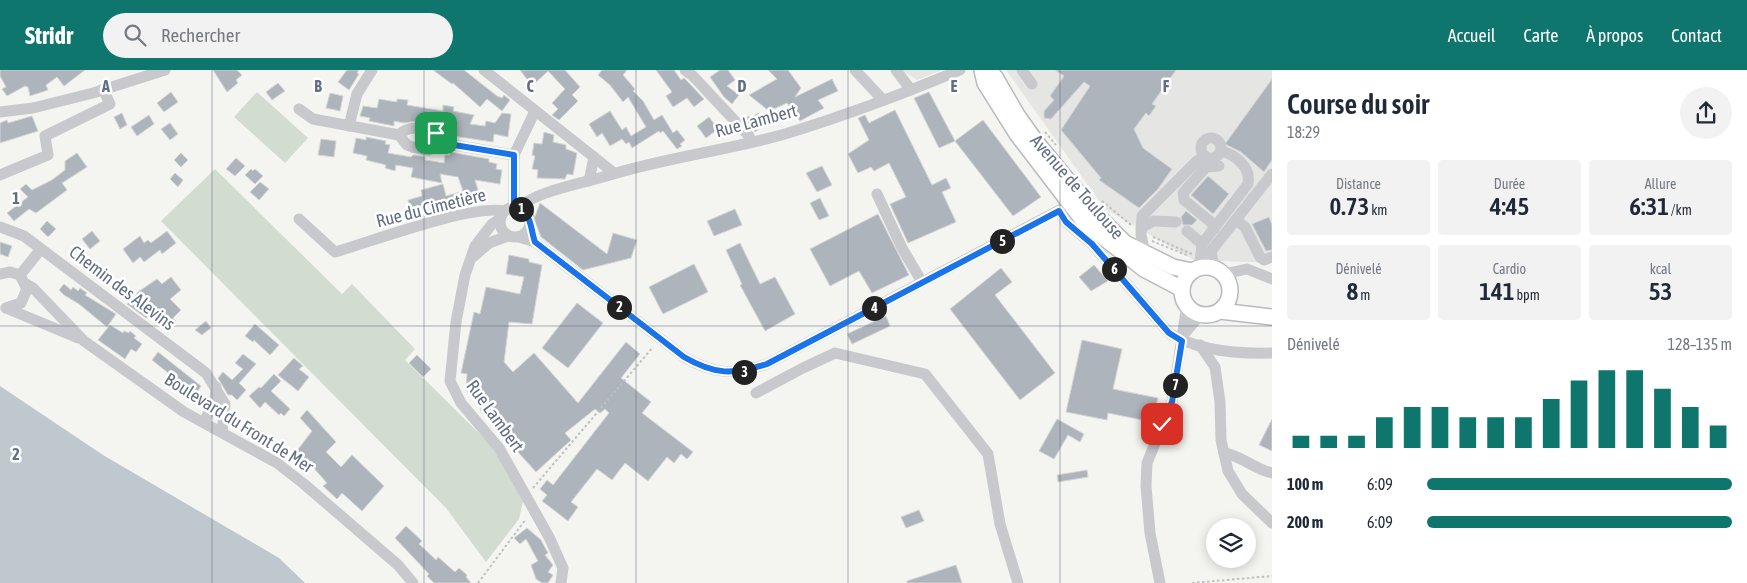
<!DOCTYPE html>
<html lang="fr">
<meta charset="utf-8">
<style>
body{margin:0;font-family:"Asap Condensed",sans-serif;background:#f2f2f3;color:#1f2937;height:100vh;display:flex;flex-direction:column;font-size:19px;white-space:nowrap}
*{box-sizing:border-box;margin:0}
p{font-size:16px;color:#747a83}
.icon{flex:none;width:28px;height:28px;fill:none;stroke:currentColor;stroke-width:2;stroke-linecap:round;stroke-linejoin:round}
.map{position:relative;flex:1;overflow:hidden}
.panel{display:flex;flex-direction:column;background:#fff;width:475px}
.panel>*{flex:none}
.fabs{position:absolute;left:1206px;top:448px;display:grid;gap:10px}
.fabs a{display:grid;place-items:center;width:50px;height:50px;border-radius:50%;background:#fff;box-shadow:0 2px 12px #0003;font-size:25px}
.pin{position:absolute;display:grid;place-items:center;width:42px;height:42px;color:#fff;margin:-21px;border-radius:10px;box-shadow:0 2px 8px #0006}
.km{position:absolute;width:25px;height:25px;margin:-12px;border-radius:50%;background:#222;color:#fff;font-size:14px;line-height:25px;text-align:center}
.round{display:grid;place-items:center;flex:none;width:52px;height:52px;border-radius:26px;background:#f2f2f3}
.overview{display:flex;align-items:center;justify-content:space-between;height:85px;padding:0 15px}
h1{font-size:28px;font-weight:600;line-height:38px}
.stats{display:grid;grid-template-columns:repeat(3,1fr);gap:8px;height:85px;padding:5px 15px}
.stats div{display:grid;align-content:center;border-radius:5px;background:#f2f2f3;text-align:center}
.stats b{font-size:25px;font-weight:600}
.stats small{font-size:14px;font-weight:400}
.stats p{font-size:14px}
.chart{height:140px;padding:10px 15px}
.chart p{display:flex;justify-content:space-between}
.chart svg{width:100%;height:90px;margin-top:5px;stroke:#0f766e;stroke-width:6}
ul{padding:0 15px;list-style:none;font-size:16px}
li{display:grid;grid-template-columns:80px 60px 1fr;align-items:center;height:38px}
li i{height:12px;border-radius:6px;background:#0f766e}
header{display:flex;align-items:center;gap:30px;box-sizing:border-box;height:70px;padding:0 25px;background:#0f766e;color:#fff}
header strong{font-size:24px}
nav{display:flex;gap:28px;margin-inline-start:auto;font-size:18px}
.search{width:350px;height:45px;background:#f2f2f3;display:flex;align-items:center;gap:12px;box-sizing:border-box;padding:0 18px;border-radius:28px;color:#747a83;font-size:19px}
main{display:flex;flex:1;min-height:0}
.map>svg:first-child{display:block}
.built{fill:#e5e5e4}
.green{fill:#d3dcd1}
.water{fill:#bfc8cf}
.building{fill:#aeb4bb;stroke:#d5d6d3}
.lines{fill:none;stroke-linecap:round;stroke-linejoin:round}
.major-casing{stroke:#b7babe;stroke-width:18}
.path{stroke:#bebfc2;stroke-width:2;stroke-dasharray:2.5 2.5;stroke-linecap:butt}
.minor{stroke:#c7c9cd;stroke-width:11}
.major{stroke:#fff;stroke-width:15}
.route-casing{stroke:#fff;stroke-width:10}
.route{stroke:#1a73e8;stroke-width:6}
.grid{fill:none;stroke:#626e84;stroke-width:1;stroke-opacity:0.55}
.labels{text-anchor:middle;stroke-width:5;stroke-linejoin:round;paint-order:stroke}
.street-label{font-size:18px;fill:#626e84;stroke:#fff}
.grid-label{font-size:16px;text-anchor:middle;font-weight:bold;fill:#626e84;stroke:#fff;stroke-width:5;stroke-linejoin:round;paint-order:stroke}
</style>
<header>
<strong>Stridr</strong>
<div class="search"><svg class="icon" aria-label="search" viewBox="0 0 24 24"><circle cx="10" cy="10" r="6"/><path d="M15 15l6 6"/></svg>Rechercher</div>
<nav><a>Accueil</a><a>Carte</a><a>À propos</a><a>Contact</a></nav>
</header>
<main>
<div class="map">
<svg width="1272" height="513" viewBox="0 0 1272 513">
<rect width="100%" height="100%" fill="#f4f5f0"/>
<g class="built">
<polygon points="902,0 942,0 917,10"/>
<polygon points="1006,0 1272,0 1272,193 1194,190 1105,139"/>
</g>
<g class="green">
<polygon points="257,22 308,68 285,93 234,47"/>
<polygon points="215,99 342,224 352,214 415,279 405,290 497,381 523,432 519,449 486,492 446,438 161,151"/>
</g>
<polygon class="water" points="0,316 103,385 279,488 305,513 0,513"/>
<g class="building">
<polygon points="0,0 85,0 64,16 57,7 46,15 48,20 30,26 28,17 25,16 7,26 2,19 6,17 0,6"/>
<polygon points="213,0 237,0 242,5 236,10 238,13 227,22"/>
<polygon points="347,0 359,0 357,3 359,4 349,20 338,12"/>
<polygon points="433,0 464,0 497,26 502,28 504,25 510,30 502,41 487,29 480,37 453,13 452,14"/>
<polygon points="520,0 565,0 580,17 572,25 578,31 559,50 552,45 558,39 552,33 565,19 548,1 532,16"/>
<polygon points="602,0 627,0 623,5 635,19 633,21 643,31 654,50 662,45 673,63 677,60 685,70 680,74 682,76 677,79 663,61 660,63 659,61 632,78 629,72 626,74 622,69 610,76 602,63 597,67 589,54 610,41 622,60 626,57 631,66 646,57 628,27 623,32 610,15 598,5"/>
<polygon points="656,0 674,0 681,10 684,8 688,12 704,29 694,37 687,28 673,37 666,26 672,22"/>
<polygon points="720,0 728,0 735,10 727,16 739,25 732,34 724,27 710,7"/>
<polygon points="768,0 788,0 801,18 795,27 832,9 838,21 818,30 824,38 800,51 787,33 769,41 749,25 777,9"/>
<polygon points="1055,0 1176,0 1152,34 1156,36 1149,46 1146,43 1134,59 1143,78 1172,99 1158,119 1139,138 1099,110 1101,108 1061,60 1090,16 1084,12 1051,49 1044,48 1044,41 1054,30 1050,26 1064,6"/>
<polygon points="1272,9 1272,90 1264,102 1241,82 1225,74"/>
<polygon points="278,13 285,21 272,30 266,22"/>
<polygon points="171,22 178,32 164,42 157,33"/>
<polygon points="929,22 955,71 939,78 914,28"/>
<polygon points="330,23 343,26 340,41 326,38"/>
<polygon points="379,29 397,32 397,29 408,30 407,35 443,41 443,35 454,37 453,41 474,45 470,54 485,56 486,51 495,53 502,43 511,44 508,67 494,64 493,72 453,66 454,62 449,62 451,55 416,51 404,53 394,51 394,56 369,51 370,48 360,46 363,36 377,38"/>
<polygon points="895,40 932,115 946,108 951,118 942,122 956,152 908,173 890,134 906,127 889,93 874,101 871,97 858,103 848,84 869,70 858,48 865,45 869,53"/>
<polygon points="122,43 127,55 120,59 114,47"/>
<polygon points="758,43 764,51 758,56 759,59 755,62 744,49 749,46 751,48"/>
<polygon points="149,45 154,54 137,66 131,57"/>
<polygon points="32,46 38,61 0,73 0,53 7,50 8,53"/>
<polygon points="709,47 718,59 706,68 697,56"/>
<polygon points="983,50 1041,127 1013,146 955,71"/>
<polygon points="170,53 178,64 170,70 161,59"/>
<polygon points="544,62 554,65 553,72 566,75 566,79 577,83 573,105 567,104 565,109 537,108 538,100 532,99 535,86 532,85 534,73 542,74"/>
<polygon points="366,67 386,71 385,74 390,75 388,83 411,87 413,85 425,87 425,90 444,93 445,85 450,85 450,82 489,89 489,92 497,94 496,99 502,100 500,114 475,110 481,130 443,141 442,138 437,139 435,133 411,140 408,130 422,126 421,120 443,114 446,126 463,121 458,107 440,104 442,113 411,107 413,98 396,95 395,101 385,98 386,95 366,90 367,86 353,83 356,68 366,70"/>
<polygon points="321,69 336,71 334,87 318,85"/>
<polygon points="77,83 87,97 62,113 67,120 36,143 29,139 14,151 7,143 28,127 20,119 26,114 32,120 52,110 65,100 65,91"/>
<polygon points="181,83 188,90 181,97 174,90"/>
<polygon points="236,88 245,96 235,106 226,99"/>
<polygon points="822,96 832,115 817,122 806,103"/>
<polygon points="251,99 253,101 255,99 263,106 255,114 245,105"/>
<polygon points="175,103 183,110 178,117 170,109"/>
<polygon points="1208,106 1229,124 1213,144 1191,125"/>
<polygon points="260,112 269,119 259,130 250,122"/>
<polygon points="820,128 829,146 819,150 810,133"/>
<polygon points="540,133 607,184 613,163 637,170 631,188 583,200 541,167 534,149"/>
<polygon points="735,139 742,155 714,166 707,151"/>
<polygon points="1186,141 1197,150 1192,155 1183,155 1181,147"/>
<polygon points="878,144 909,205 872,223 859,201 830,216 810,179"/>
<polygon points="1269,147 1272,155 1272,180 1266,181 1252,154"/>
<polygon points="47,151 56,159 48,167 40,159"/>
<polygon points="92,161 100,171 90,179 82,169"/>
<polygon points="167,161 176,173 162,184 160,180 144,192 140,187 133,193 123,179 140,166 144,173 148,170 151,173"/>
<polygon points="0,172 12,176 8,187 0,184"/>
<polygon points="740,173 760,214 775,207 795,244 765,261 740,215 742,214 726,180"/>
<polygon points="509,185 529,189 529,192 542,195 532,254 509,252 504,292 513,302 534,283 578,333 626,272 640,284 621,308 651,332 642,343 693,382 687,389 681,384 674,393 667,387 648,411 625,393 612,410 597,399 571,432 578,437 568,451 542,431 547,425 540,419 547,410 553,415 609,343 605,339 600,343 595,339 565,363 571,370 536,402 480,340 481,338 466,320 467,304 461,303 474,242 480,244 486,217 520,224 524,207 506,204"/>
<polygon points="694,194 708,222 663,244 649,217"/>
<polygon points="1094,195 1108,211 1091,221 1079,207"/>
<polygon points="1001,198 1012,212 995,225 1055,303 1020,330 950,239"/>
<polygon points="171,207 181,220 170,229 181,240 173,248 176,251 169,258 153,243 146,248 127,234 138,222 157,209 162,214"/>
<polygon points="64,214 71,220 73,217 78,221 80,218 87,223 85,225 116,244 107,257 79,234 64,225 59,220"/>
<polygon points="577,233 603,253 568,298 542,278"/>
<polygon points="886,246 890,256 852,274 847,264"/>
<polygon points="206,251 211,258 202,265 195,260"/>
<polygon points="255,254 279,275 270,285 254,270 253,272 245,266"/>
<polygon points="110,255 123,263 124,261 129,263 130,261 136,266 134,268 142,274 136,282 131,279 125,289 98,270"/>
<polygon points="1082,270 1122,279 1113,319 1158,328 1152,352 1108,343 1107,350 1066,342"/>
<polygon points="158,282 201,316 198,321 202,324 198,330 194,327 191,331 183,326 187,318 152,290"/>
<polygon points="243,284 256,294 239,313 246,320 237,330 232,325 228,325 218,308 223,302 232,310 243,299 235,293"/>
<polygon points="417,285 431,299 423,307 409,293"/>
<polygon points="294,288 303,296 299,299 309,307 298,321 278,305"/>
<polygon points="274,304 281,311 271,321 290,339 284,346 281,343 279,345 265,332 260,338 249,326 259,317 261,318"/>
<polygon points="307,340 336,372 326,382 341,397 352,385 384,416 362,441 342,423 337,429 323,416 327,413 311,395 308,398 304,396 293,386 312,361 300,348"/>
<polygon points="1057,349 1084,364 1080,372 1068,365 1054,389 1039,381"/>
<polygon points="1272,349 1272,381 1259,375"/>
<polygon points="255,357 267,364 263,371 250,365"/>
<polygon points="1087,400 1088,407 1058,412 1057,405"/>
<polygon points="919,440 924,451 906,458 901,447"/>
<polygon points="406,456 422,471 419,474 436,490 438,487 455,502 459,498 467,505 466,507 471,513 434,513 427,506 429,504 395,468"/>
<polygon points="527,458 541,470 548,483 545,485 553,495 548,502 553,505 548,513 542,513 536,509 531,495 538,491 526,469 520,474 514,468"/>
<polygon points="956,495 962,513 907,513 907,511"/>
</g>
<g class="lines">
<g class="major-casing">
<g id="major">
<polyline points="982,0 985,13 1017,64 1085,153 1144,199 1182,219"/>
<polyline points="988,0 995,7 1017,45 1036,72 1093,141 1125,173 1173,197 1192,201"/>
<circle cx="1206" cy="221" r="24"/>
<polyline points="1220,241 1272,247"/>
</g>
</g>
<g class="path">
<polyline points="1045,62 1056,75"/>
<polyline points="1102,131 1131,155"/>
<polyline points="1153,167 1192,184"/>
<polyline points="1152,171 1189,186"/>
<polyline points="533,418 653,277"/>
<polyline points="478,513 526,449"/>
<polyline points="1192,513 1272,506"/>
</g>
<g class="minor">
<polyline points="484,0 614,103"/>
<polyline points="685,0 693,6 749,66 751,71"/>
<polyline points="855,0 883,30"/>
<polyline points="896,0 911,20"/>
<polyline points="1022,0 1032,14"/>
<polyline points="299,39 313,49 399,65 407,75 412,77 429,80 442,73 514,85"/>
<polyline points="0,42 33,38 93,23 165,0"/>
<polyline points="349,56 357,24 372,0"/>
<path d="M 399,65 C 410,53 437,57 442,73"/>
<circle cx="1211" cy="78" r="10"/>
<polyline points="0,105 48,85 45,66 110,34 103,19"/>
<polyline points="589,111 594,87"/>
<polyline points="877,124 902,178 922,212"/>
<circle cx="515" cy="152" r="15"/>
<polyline points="514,138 514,85 535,41"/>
<path d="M 520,138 C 530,123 583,113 603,107 C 662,88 725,81 785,64 C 844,46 903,24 960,0"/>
<path d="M 1059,141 L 1066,152 L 1092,174 L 1169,263 C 1198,281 1238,284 1272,283"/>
<polyline points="501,148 492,154 475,176 465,205 456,252 450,311 461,333 499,378 549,467 563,498 561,513"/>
<path d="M 299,149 L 335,182 C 373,171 471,134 505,141"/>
<polyline points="1236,150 1245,157 1260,187 1264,190 1272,187"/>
<polyline points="0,157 24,166 206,303 225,334 222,362"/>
<polyline points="1141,158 1153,151 1176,152"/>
<polyline points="1214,159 1212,153 1184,130 1183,123 1206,97 1219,96"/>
<polyline points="1187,161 1202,174"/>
<path d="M 519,167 L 535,172 L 684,287 C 715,305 733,305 767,294 L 1069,135"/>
<polyline points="1145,183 1141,165 1142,146 1197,91 1205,86"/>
<polyline points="474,186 489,173 508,166"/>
<path d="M 1196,198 L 1200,192 L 1202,174 L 1248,114 C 1251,97 1236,85 1221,81"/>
<polyline points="1214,198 1211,181 1272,104"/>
<polyline points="0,204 10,202 20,205 27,219 21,233 6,238"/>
<polyline points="1224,204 1247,199 1272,209"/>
<polyline points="20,205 41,179"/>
<polyline points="26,214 33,218 84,271 184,342 277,393 304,414 398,495 413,513"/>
<polyline points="6,238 78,268"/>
<polyline points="1184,264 1201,244"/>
<polyline points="1200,275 1215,297 1220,332 1221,370 1228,401 1242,424 1272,453"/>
<polyline points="756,323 803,298 835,283 925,304 988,384 1000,454 1018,513"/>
<polyline points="204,352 215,330 216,317"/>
<path d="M 1224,383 C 1242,386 1254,399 1272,403"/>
<polyline points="1160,513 1150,463 1146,416 1147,393 1172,332 1187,235"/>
</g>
<use href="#major" class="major"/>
</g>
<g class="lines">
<g class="route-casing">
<path id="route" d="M 436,63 L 442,73 L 514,85 L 514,138 C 532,140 530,158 535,172 L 684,287 C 715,305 733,305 767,294 L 1059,141 L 1066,152 L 1092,174 L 1169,263 L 1182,271 L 1172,332 L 1162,354"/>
</g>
<use href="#route" class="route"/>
</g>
<path class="grid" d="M 212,0 L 212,513M 424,0 L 424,513M 636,0 L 636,513M 848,0 L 848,513M 1060,0 L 1060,513M 0,256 L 1272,256"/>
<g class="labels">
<g class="street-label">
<text transform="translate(756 51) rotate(-15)" y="6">Rue Lambert</text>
<text transform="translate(1077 117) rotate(49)" y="6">Avenue de Toulouse</text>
<text transform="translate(431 138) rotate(-14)" y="6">Rue du Cimetière</text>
<text transform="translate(122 218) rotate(37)" y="6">Chemin des Alevins</text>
<text transform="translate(495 346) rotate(54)" y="6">Rue Lambert</text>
<text transform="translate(239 353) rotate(32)" y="6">Boulevard du Front de Mer</text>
</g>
</g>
<g class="grid-label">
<text x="106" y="22">A</text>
<text x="318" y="22">B</text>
<text x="530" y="22">C</text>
<text x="742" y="22">D</text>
<text x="954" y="22">E</text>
<text x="1166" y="22">F</text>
<text x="16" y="134">1</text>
<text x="16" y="390">2</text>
</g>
</svg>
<div class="fabs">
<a><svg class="icon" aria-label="layers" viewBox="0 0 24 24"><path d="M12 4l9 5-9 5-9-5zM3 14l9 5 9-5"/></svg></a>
</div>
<div class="pin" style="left:436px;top:63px;background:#1e9e55"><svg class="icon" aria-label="arrive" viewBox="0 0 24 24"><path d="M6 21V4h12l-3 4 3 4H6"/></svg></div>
<div class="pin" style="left:1162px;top:354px;background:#d93025"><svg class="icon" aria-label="check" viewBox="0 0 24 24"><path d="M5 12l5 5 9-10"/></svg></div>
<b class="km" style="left:521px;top:139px">1</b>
<b class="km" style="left:619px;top:237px">2</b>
<b class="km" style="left:744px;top:302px">3</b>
<b class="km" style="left:874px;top:238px">4</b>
<b class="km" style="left:1002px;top:171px">5</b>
<b class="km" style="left:1114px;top:199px">6</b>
<b class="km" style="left:1175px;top:315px">7</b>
</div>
<section class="panel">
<div class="overview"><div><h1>Course du soir</h1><p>18:29</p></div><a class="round"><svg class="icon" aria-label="share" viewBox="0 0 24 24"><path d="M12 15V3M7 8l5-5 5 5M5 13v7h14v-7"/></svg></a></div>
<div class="stats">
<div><p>Distance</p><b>0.73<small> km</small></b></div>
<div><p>Durée</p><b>4:45</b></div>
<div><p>Allure</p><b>6:31<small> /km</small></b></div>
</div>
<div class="stats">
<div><p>Dénivelé</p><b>8<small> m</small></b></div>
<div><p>Cardio</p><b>141<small> bpm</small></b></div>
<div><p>kcal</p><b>53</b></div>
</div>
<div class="chart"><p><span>Dénivelé</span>128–135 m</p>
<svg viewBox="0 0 160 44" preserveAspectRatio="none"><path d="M5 44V38M15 44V38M25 44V38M35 44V29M45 44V24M55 44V24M65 44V29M75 44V29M85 44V29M95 44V20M105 44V11M115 44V6M125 44V6M135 44V15M145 44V24M155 44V33"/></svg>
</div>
<ul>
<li><b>100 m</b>6:09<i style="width:100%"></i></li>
<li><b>200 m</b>6:09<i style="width:100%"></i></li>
</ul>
</section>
</main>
